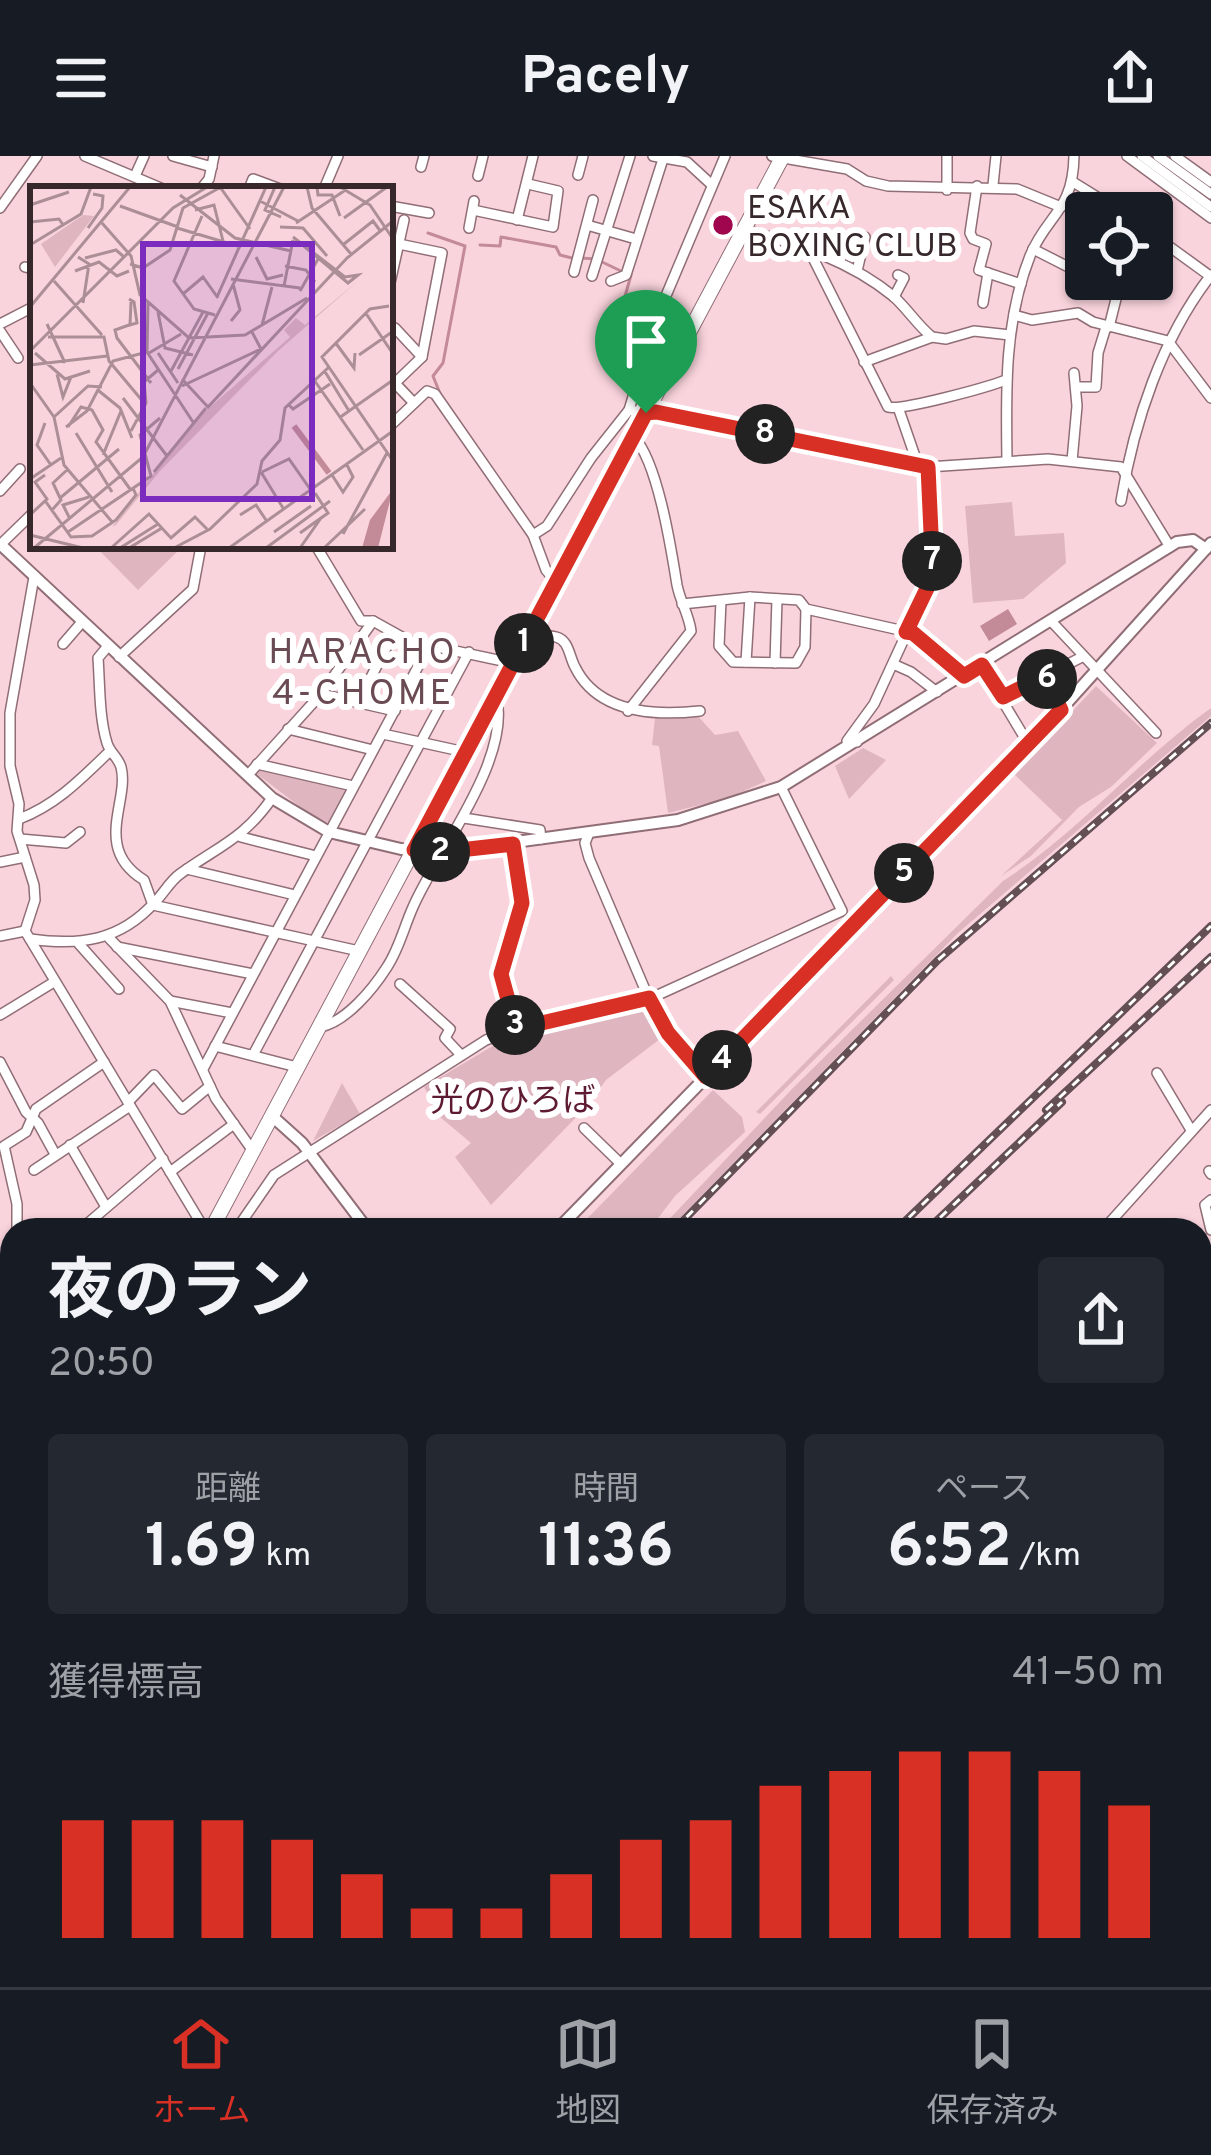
<!DOCTYPE html>
<html lang="ja">
<meta charset="utf-8">
<style>
body{margin:0;font-family:Overpass,"Noto Sans JP",sans-serif;background:#242831;color:#f1f3f6;height:100vh;display:flex;flex-direction:column;font-size:45px;white-space:nowrap}
*{box-sizing:border-box;margin:0}
p{font-size:39px;color:#9ea1a6}
.icon{flex:none;width:66px;height:66px;fill:none;stroke:currentColor;stroke-width:2;stroke-linecap:round;stroke-linejoin:round}
.map{position:relative;flex:1;overflow:hidden}
.sheet{position:absolute;left:0px;top:1062px;width:1212px;height:771px;display:flex;flex-direction:column;background:#171b24;border-radius:36px 36px 0 0;box-shadow:0 3px 9px #0004}
.sheet>*{flex:none}
.tools{position:absolute;left:1065px;top:36px;display:grid;gap:24px}
.tools a{display:grid;place-items:center;width:108px;height:108px;border-radius:12px;background:#171b24;box-shadow:0 3px 9px #0004;font-size:60px}
.pin{position:absolute;display:grid;place-items:center;width:102px;height:102px;color:#fff;margin:-123px -51px;border-radius:50% 50% 50% 0;rotate:-45deg;box-shadow:0 0 12px #0007}
.pin .icon{rotate:45deg}
.km{position:absolute;width:60px;height:60px;margin:-30px;border-radius:50%;background:#222;color:#fff;font-size:33px;line-height:60px;text-align:center}
.round{display:grid;place-items:center;flex:none;width:126px;height:126px;border-radius:12px;background:#242831}
.head{display:flex;align-items:center;justify-content:space-between;height:204px;padding:0 48px}
h1{font-size:66px;font-weight:700;line-height:90px}
.figures{display:grid;grid-template-columns:repeat(3,1fr);gap:18px;height:204px;padding:12px 48px}
.figures div{display:grid;align-content:center;border-radius:12px;background:#242831;text-align:center}
.figures b{font-size:60px;font-weight:700}
.figures small{font-size:33px;font-weight:400}
.figures p{font-size:33px}
.chart{height:336px;padding:24px 48px}
.chart p{display:flex;justify-content:space-between}
.chart svg{width:100%;height:216px;margin-top:12px;stroke:#d93025;stroke-width:6}
header{display:flex;justify-content:space-between;align-items:center;height:156px;padding:0 48px;background:#171b24;font-size:54px;font-weight:700}
.menu{display:flex;justify-content:space-around;align-items:center;height:168px;border-top:3px solid #363941;background:#171b24;font-size:33px;color:#9ea1a6}
.menu a{display:grid;justify-items:center;gap:6px}
.menu .selected{color:#d93025}
.map>svg:first-child{display:block}
.green{fill:#dfb6bf}
.water{fill:#c38a98}
.lines{fill:none;stroke-linecap:round;stroke-linejoin:round}
.stream{stroke:#c38a98;stroke-width:3}
.river{stroke:#c38a98;stroke-width:15}
.minor-casing{stroke:#906e76;stroke-width:12}
.tertiary-casing{stroke:#906e76;stroke-width:14}
.primary-casing{stroke:#906e76;stroke-width:16}
.minor{stroke:#fff;stroke-width:9}
.tertiary{stroke:#fff;stroke-width:10}
.primary{stroke:#fff;stroke-width:14}
.rail-casing{stroke:#634f54;stroke-width:8}
.rail{stroke:#fff;stroke-width:3;stroke-dasharray:9;stroke-linecap:butt}
.route-casing{stroke:#fff;stroke-width:24}
.route{stroke:#d93025;stroke-width:15}
.poi-dot{fill:#9f064d;stroke:#fff;stroke-width:4.5}
.labels{text-anchor:middle;stroke-width:12;stroke-linejoin:round;paint-order:stroke}
.poi-label{font-size:33px;fill:#36282b;stroke:#fff;text-anchor:start}
.park-label{font-size:33px;fill:#5e1a32;stroke:#fff}
.neighbourhood-label{font-size:36px;letter-spacing:3px;fill:#6b4b53;stroke:#fff}
.inset-river{fill:none;stroke:#c38a98;stroke-width:6}
.inset-road{fill:none;stroke:#ac8f96;stroke-width:3}
.view{fill:#7b2cbf;fill-opacity:0.15;stroke:#7b2cbf;stroke-width:6}
.inset-edge{fill:none;stroke:#36282b;stroke-width:6}
</style>
<header><svg class="icon" aria-label="menu" viewBox="0 0 24 24"><path d="M4 6h16M4 12h16M4 18h16"/></svg>Pacely<svg class="icon" aria-label="share" viewBox="0 0 24 24"><path d="M12 15V3M7 8l5-5 5 5M5 13v7h14v-7"/></svg></header>
<div class="map">
<svg width="1211" height="1831" viewBox="0 0 1211 1831">
<rect width="100%" height="100%" fill="#fad4dd"/>
<g class="green">
<polygon points="1012,346 1015,380 1064,377 1066,407 1023,443 973,447 965,350"/>
<polygon points="95,390 183,390 138,434"/>
<polygon points="1096,530 1157,587 1111,631 1079,651 1031,700 1001,720 1062,664 1014,618"/>
<path d="M 1211,552 L 1211,560 L 958,777 L 668,1074 L 659,1074 L 792,933 L 1003,725 C 1078,677 1138,604 1211,552 Z"/>
<polygon points="696,558 715,579 738,575 766,625 728,642 668,657 659,590 652,589 655,562"/>
<polygon points="863,592 886,604 849,643 835,610"/>
<polygon points="261,613 345,632 347,635 329,667 307,656 257,618"/>
<polygon points="891,820 894,824 760,958 756,956"/>
<polygon points="645,851 650,853 664,880 606,924 588,949 491,1049 455,1001 471,987 440,961 424,931 501,885"/>
<polygon points="342,927 360,958 313,985"/>
<polygon points="713,934 742,961 745,976 675,1040 649,1074 576,1074"/>
</g>
<polygon class="water" points="1008,453 1017,468 989,485 980,470"/>
<g class="lines">
<g class="stream">
<polyline points="428,77 465,90 443,207 433,220 441,240"/>
<polyline points="480,89 500,90 501,81 556,91 560,99 572,102"/>
<polyline points="581,102 596,103 623,116"/>
<polyline points="623,174 629,153 622,151 631,119"/>
<polyline points="734,1821 741,1831"/>
</g>
<polyline class="river" points="1200,1461 1211,1477"/>
<g class="minor-casing">
<g id="minor">
<polyline points="85,0 163,33"/>
<polyline points="173,0 212,11"/>
<polyline points="653,0 687,6 712,29"/>
<polyline points="772,0 847,13 866,25 888,30 1017,33 1061,51"/>
<polyline points="947,0 947,34"/>
<polyline points="1127,0 1211,62"/>
<polyline points="1142,0 1211,51"/>
<polyline points="1158,0 1211,38"/>
<polyline points="1175,0 1211,26"/>
<polyline points="421,11 424,0"/>
<polyline points="578,19 583,0"/>
<polyline points="135,20 144,0"/>
<polyline points="478,20 483,0"/>
<polyline points="1073,26 1123,57"/>
<polyline points="993,29 996,0"/>
<polyline points="977,30 970,77 973,83 986,88 979,114 1021,128"/>
<polyline points="201,33 209,23 214,0"/>
<polyline points="249,33 253,23 280,33"/>
<polyline points="324,33 338,0"/>
<polyline points="390,50 429,57"/>
<polyline points="0,52 37,0"/>
<polyline points="473,54 553,71 558,35 528,28"/>
<polyline points="517,64 533,0"/>
<polyline points="587,69 636,83"/>
<polyline points="469,72 474,45"/>
<path d="M 745,74 C 798,88 850,105 893,140 C 907,152 917,169 932,181 L 946,183 L 974,175 L 1010,179"/>
<polyline points="1152,78 1210,120"/>
<polyline points="1033,93 1086,120"/>
<path d="M 809,94 L 888,251 C 902,255 988,231 1006,224"/>
<polyline points="25,111 33,113"/>
<polyline points="857,115 865,81"/>
<polyline points="574,116 593,44"/>
<polyline points="592,120 630,0"/>
<polyline points="1096,123 1119,131 1109,171"/>
<polyline points="611,125 626,119 663,3"/>
<polyline points="390,127 404,64"/>
<polyline points="894,141 904,122 898,119"/>
<polyline points="983,147 988,117"/>
<polyline points="1014,159 1032,164 1078,157 1093,166 1168,185 1211,242"/>
<polyline points="0,168 33,151"/>
<polyline points="395,172 422,201"/>
<polyline points="0,175 18,202"/>
<polyline points="864,206 932,181"/>
<polyline points="390,222 414,247"/>
<polyline points="395,227 422,201 442,97 399,88"/>
<polyline points="1078,231 1096,231 1098,197 1106,171"/>
<polyline points="629,254 928,311 1048,303 1121,311 1170,391"/>
<polyline points="899,254 918,309"/>
<polyline points="390,270 427,235 435,238 533,379 546,414 556,426"/>
<path d="M 1007,304 C 1006,236 1004,166 1030,100 C 1047,58 1073,56 1074,0"/>
<polyline points="1072,305 1077,250 1074,217"/>
<polyline points="0,335 20,313"/>
<path d="M 1121,345 C 1134,266 1162,182 1211,119"/>
<polyline points="533,379 547,370 591,302 629,254 657,161 725,0"/>
<polyline points="0,389 33,357"/>
<polyline points="316,390 361,465 373,465 409,485 512,507"/>
<polyline points="34,421 10,557 10,610 19,648 17,675 34,729 35,744 25,775 205,1074"/>
<polyline points="721,445 719,490 733,506 796,507 805,491 806,453"/>
<polyline points="682,448 750,441 799,444 806,453 913,477 964,520"/>
<polyline points="1051,465 1156,577"/>
<path d="M 527,480 C 536,481 548,478 556,481 C 569,484 569,500 575,511 C 598,558 655,560 700,555"/>
<polyline points="63,488 82,466"/>
<path d="M 108,490 L 98,502 C 100,529 99,561 107,587 C 110,597 118,601 121,611 C 130,645 92,692 144,724 L 153,749 L 359,795"/>
<polyline points="119,501 193,433 201,390"/>
<polyline points="746,506 750,441"/>
<polyline points="775,507 777,443"/>
<polyline points="893,508 911,516 937,536"/>
<polyline points="981,509 1029,589"/>
<polyline points="1045,520 1061,554"/>
<polyline points="321,538 395,555"/>
<polyline points="1003,541 1082,501"/>
<polyline points="358,546 394,477"/>
<path d="M 628,555 L 691,475 C 689,459 680,445 677,429 C 671,392 658,307 634,281"/>
<polyline points="288,573 373,594"/>
<polyline points="383,578 465,596"/>
<polyline points="857,586 847,585 874,548 933,420 928,311"/>
<polyline points="257,608 353,630"/>
<polyline points="248,619 321,538 373,465"/>
<polyline points="464,662 540,674 541,683"/>
<path d="M 19,663 C 56,649 81,623 109,596"/>
<polyline points="589,677 585,687 589,702 649,843 668,877 706,921"/>
<polyline points="241,681 316,700"/>
<polyline points="20,683 66,687 80,676"/>
<polyline points="513,688 522,747 501,818 516,873"/>
<polyline points="0,706 25,701"/>
<polyline points="187,713 295,739"/>
<polyline points="0,780 25,775"/>
<polyline points="109,782 170,845 216,943 253,995"/>
<path d="M 30,783 C 80,790 120,785 155,746 C 164,737 170,725 180,718 C 217,691 244,683 272,642"/>
<polyline points="79,788 119,833"/>
<polyline points="117,791 253,818"/>
<polyline points="400,828 450,873 445,882 461,899"/>
<polyline points="170,845 232,857"/>
<polyline points="0,859 54,826"/>
<path d="M 320,871 C 346,866 373,833 387,811 C 399,793 404,771 413,751 C 437,695 513,602 496,539"/>
<polyline points="215,890 297,911"/>
<polyline points="253,899 469,496"/>
<polyline points="0,906 26,956 38,967 55,998"/>
<polyline points="203,913 429,490"/>
<polyline points="1157,917 1191,974"/>
<polyline points="128,946 154,919 182,953 210,930"/>
<polyline points="584,972 621,1008"/>
<polyline points="70,989 106,1051"/>
<polyline points="34,1014 130,950"/>
<polyline points="1209,1015 1211,1018"/>
<polyline points="170,1016 234,968"/>
<polyline points="1211,1044 1205,1049 1211,1074"/>
<polyline points="17,1074 17,1048 4,990 26,976 36,953 104,906"/>
<polyline points="80,1074 163,1003"/>
<polyline points="236,1074 274,1019 486,884 516,873 649,843 842,755 781,631"/>
<polyline points="1103,1074 1211,954"/>
<polyline points="1200,1112 1211,1106"/>
<polyline points="0,1186 12,1148"/>
<polyline points="0,1243 12,1234"/>
<polyline points="0,1270 12,1287"/>
<polyline points="0,1340 12,1333"/>
<polyline points="4,1643 12,1653"/>
<polyline points="0,1672 11,1689"/>
<polyline points="761,1821 767,1831"/>
<polyline points="802,1821 809,1831 825,1821"/>
<polyline points="877,1831 916,1824 967,1828"/>
<polyline points="1203,1831 1211,1826"/>
</g>
</g>
<g class="tertiary-casing">
<g id="tertiary">
<polyline points="0,388 272,642 329,676 401,693 442,696 678,664 781,631 1177,386 1193,384 1206,393"/>
<polyline points="272,960 302,987 368,1074"/>
<polyline points="557,1074 1029,589 1211,387"/>
<polyline points="703,1831 713,1821"/>
</g>
</g>
<g class="primary-casing">
<g id="primary">
<polyline points="211,1074 783,0"/>
<polyline points="0,1529 12,1510"/>
<polyline points="1200,1753 1211,1746"/>
<polyline points="1089,1831 1104,1821"/>
</g>
</g>
<use href="#minor" class="minor"/>
<use href="#tertiary" class="tertiary"/>
<use href="#primary" class="primary"/>
<g class="rail-casing">
<g id="rail">
<polyline points="1046,954 1211,801"/>
<polyline points="674,1074 938,804 1211,567"/>
<polyline points="896,1074 1211,770"/>
<polyline points="927,1074 1062,946"/>
<polyline points="0,1776 12,1763"/>
<polyline points="102,1831 112,1821"/>
<polyline points="131,1831 141,1821"/>
</g>
</g>
<use href="#rail" class="rail"/>
</g>
<g class="lines">
<g class="route-casing">
<polygon id="route" points="656,256 928,311 933,420 906,476 913,477 964,520 982,509 1003,541 1045,520 1061,554 706,921 668,877 649,842 516,873 501,818 522,747 513,688 442,696 414,694 646,257"/>
</g>
<use href="#route" class="route"/>
</g>
<circle class="poi-dot" cx="723" cy="69" r="12"/>
<g class="labels">
<g class="poi-label">
<text x="747" y="62">ESAKA<tspan x="747" dy="38">BOXING CLUB</tspan></text>
</g>
<g class="park-label">
<text x="513" y="955">光のひろば</text>
</g>
<g class="neighbourhood-label">
<text x="363" y="507">HARACHO<tspan x="363" dy="41">4-CHOME</tspan></text>
</g>
</g>
<g transform="translate(30 30)">
<rect width="363" height="363" fill="#fad4dd"/>
<path d="M 53,29 L 64,30 L 25,81 L 11,58 ZM 329,94 L 247,166 L 130,285 L 86,339 L 82,341 L 163,236 L 260,151 L 254,144 L 266,132 L 275,139 Z" fill="#dfb6bf"/>
<path d="M 363,303 L 348,362 L 332,362 L 340,334 Z" fill="#c38a98"/>
<path class="inset-river" d="M 264,240 L 299,287"/>
<path class="inset-road" d="M 190,1 L 220,43M 245,1 L 235,24 L 251,31M 277,1 L 282,22 L 321,68M 287,1 L 288,9 L 302,9 L 310,30M 310,1 L 340,19 L 363,53M 150,9 L 205,52 L 261,65M 230,15 L 268,35M 0,19 L 39,6M 90,20 L 148,41M 165,24 L 184,19 L 193,55M 172,30 L 144,95 L 164,123 L 185,129M 314,32 L 357,1M 0,36 L 29,33 L 34,40M 72,37 L 101,70 L 110,109 L 159,152 L 215,149 L 277,112M 266,37 L 314,5M 250,41 L 273,42 L 297,70M 58,42 L 72,22 L 73,10 L 63,8M 147,42 L 211,61M 263,51 L 315,91 L 328,89 L 318,97 ZM 314,58 L 343,35 L 351,46M 0,59 L 51,28 L 61,1M 48,71 L 59,78 L 53,117M 226,71 L 237,93 L 253,89M 55,72 L 86,64 L 94,71M 100,78 L 113,82 L 140,64 L 153,22 L 191,1M 255,80 L 276,84 L 285,96M 45,85 L 69,76 L 87,90 L 99,85M 201,93 L 270,102M 24,95 L 72,149M 254,100 L 263,54M 270,105 L 288,73M 153,108 L 173,91 L 188,112M 187,111 L 236,1M 99,113 L 104,116 L 107,137 L 100,139 L 101,116M 118,117 L 117,166 L 163,236M 359,120 L 340,123 L 292,171 L 363,275M 0,121 L 100,1M 128,126 L 135,162 L 163,169M 335,126 L 363,168M 201,135 L 210,124 L 203,98M 17,138 L 35,177M 99,139 L 85,144 L 87,152 L 121,197M 232,139 L 242,101M 18,151 L 74,151 L 79,175 L 115,218M 305,156 L 324,182 L 325,167M 0,165 L 143,22 L 177,1M 5,167 L 35,193 L 60,185M 119,167 L 151,148M 128,167 L 148,197M 329,169 L 362,146M 0,179 L 77,170M 148,183 L 178,127M 294,184 L 319,225M 141,185 L 173,126M 27,188 L 33,211 L 41,191M 282,191 L 333,264M 152,193 L 178,221 L 317,72 L 363,35M 0,197 L 24,231 L 34,279 L 83,337M 152,200 L 231,163 L 222,146M 69,205 L 90,222 L 102,252M 93,212 L 137,270M 258,218 L 263,223 L 300,198M 24,231 L 58,200 L 72,201M 309,232 L 363,194M 15,237 L 7,259 L 21,279M 36,241 L 57,225 L 83,175 L 117,166M 38,241 L 51,221 L 62,224 L 73,244 L 66,256 L 100,303M 101,245 L 116,217 L 114,196 L 128,184M 46,247 L 82,306M 73,269 L 91,225M 124,286 L 176,222M 231,286 L 253,322M 232,286 L 259,273 L 280,303M 302,289 L 313,306 L 323,291 L 317,279M 0,293 L 31,272M 30,312 L 89,263M 16,316 L 41,351 L 62,350 L 86,334 L 106,309 L 103,302M 22,324 L 31,314 L 23,297 L 38,283M 1,328 L 17,313 L 5,296 L 15,289M 210,329 L 226,319 L 236,334M 40,333 L 33,319 L 59,311M 38,346 L 121,290 L 110,249 L 130,232M 244,346 L 281,320M 270,347 L 298,327 L 285,307M 313,348 L 357,267M 0,349 L 53,362M 4,362 L 113,271 L 254,1M 81,362 L 119,328 L 141,352 L 165,331 L 177,343M 90,362 L 128,338M 99,362 L 132,342M 144,362 L 180,343 L 227,298 L 232,275 L 250,254 L 255,222 L 299,181M 199,362 L 363,245M 236,362 L 300,315M 270,362 L 291,332M 294,362 L 335,323"/>
<path class="view" d="M 113,58 L 282,58 L 282,313 L 113,313 Z"/>
<rect width="363" height="363" class="inset-edge"/>
</g>
</svg>
<div class="tools">
<a><svg class="icon" aria-label="locate" viewBox="0 0 24 24"><circle cx="12" cy="12" r="6"/><path d="M12 2v4M12 18v4M2 12h4M18 12h4"/></svg></a>
</div>
<div class="pin" style="left:646px;top:257px;background:#1e9e55"><svg class="icon" aria-label="arrive" viewBox="0 0 24 24"><path d="M6 21V4h12l-3 4 3 4H6"/></svg></div>
<b class="km" style="left:524px;top:487px">1</b>
<b class="km" style="left:440px;top:696px">2</b>
<b class="km" style="left:515px;top:869px">3</b>
<b class="km" style="left:722px;top:904px">4</b>
<b class="km" style="left:904px;top:717px">5</b>
<b class="km" style="left:1047px;top:523px">6</b>
<b class="km" style="left:932px;top:405px">7</b>
<b class="km" style="left:765px;top:278px">8</b>
<section class="sheet">
<div class="head"><div><h1>夜のラン</h1><p>20:50</p></div><a class="round"><svg class="icon" aria-label="share" viewBox="0 0 24 24"><path d="M12 15V3M7 8l5-5 5 5M5 13v7h14v-7"/></svg></a></div>
<div class="figures">
<div><p>距離</p><b>1.69<small> km</small></b></div>
<div><p>時間</p><b>11:36</b></div>
<div><p>ペース</p><b>6:52<small> /km</small></b></div>
</div>
<div class="chart"><p><span>獲得標高</span>41–50 m</p>
<svg viewBox="0 0 160 44" preserveAspectRatio="none"><path d="M5 44V20M15 44V20M25 44V20M35 44V24M45 44V31M55 44V38M65 44V38M75 44V31M85 44V24M95 44V20M105 44V13M115 44V10M125 44V6M135 44V6M145 44V10M155 44V17"/></svg>
</div>
</section>
</div>
<nav class="menu">
<a class="selected"><svg class="icon" aria-label="home" viewBox="0 0 24 24"><path d="M3 11l9-7 9 7M6 9v11h12V9"/></svg>ホーム</a>
<a><svg class="icon" aria-label="map" viewBox="0 0 24 24"><path d="M3 6l6-2 6 2 6-2v14l-6 2-6-2-6 2zM9 4v14M15 6v14"/></svg>地図</a>
<a><svg class="icon" aria-label="saved" viewBox="0 0 24 24"><path d="M7 4h10v16l-5-4-5 4z"/></svg>保存済み</a>
</nav>
